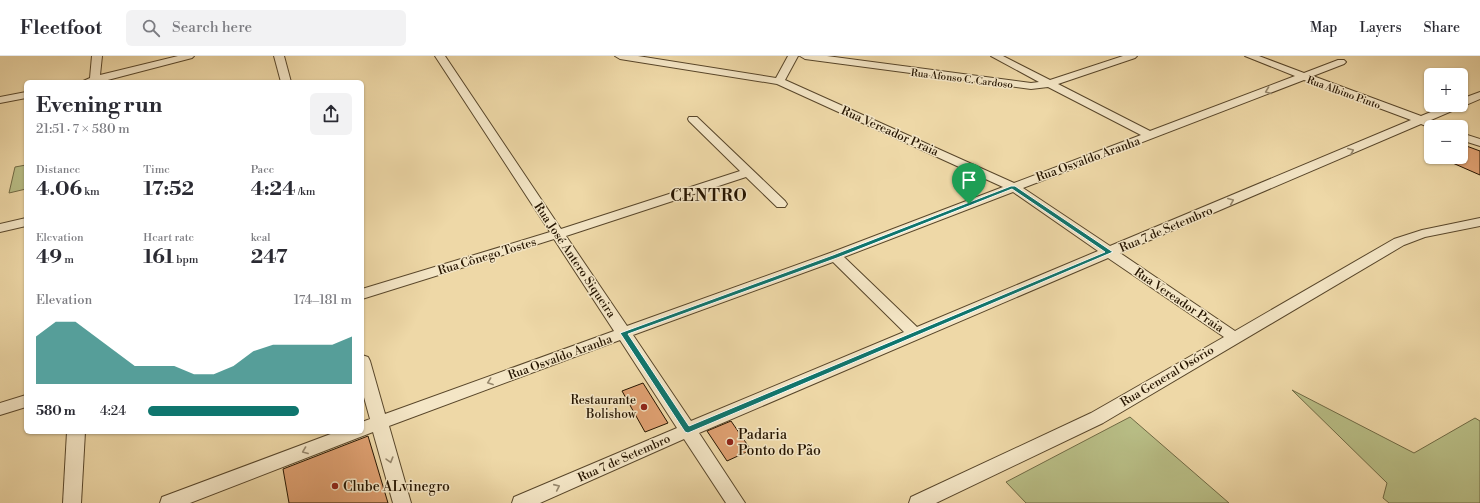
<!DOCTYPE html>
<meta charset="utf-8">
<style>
body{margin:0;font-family:"Libre Bodoni",serif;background:#f2f2f3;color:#2b2b33;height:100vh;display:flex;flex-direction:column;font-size:15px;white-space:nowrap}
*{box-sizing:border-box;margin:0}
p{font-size:13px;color:#7c7c81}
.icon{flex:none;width:22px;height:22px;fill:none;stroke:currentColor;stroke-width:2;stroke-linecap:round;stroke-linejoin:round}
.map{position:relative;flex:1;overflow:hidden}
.side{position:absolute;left:24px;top:24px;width:340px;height:354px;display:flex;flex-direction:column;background:#fff;border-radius:6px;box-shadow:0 1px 3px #0004}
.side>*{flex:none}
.buttons{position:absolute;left:1424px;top:12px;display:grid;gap:8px}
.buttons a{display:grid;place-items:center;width:44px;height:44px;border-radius:6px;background:#fff;box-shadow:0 1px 3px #0004;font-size:20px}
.pin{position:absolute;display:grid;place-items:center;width:34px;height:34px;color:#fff;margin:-41px -17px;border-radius:50% 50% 50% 0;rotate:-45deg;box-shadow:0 0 4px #0007}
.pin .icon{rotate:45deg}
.round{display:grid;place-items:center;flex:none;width:42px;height:42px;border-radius:6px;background:#f2f2f3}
.overview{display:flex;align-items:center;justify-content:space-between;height:68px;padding:0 12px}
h1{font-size:22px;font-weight:800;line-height:30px}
.metrics{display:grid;grid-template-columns:repeat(3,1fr);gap:6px;height:68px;padding:4px 12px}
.metrics div{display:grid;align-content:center}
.metrics b{font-size:20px;font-weight:800}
.metrics small{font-size:11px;font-weight:400}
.metrics p{font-size:11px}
.chart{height:112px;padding:8px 12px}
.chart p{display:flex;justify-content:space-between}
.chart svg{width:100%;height:72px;margin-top:4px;fill:#0f766e;opacity:.7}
ul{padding:0 12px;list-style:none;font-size:13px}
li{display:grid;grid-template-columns:64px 48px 1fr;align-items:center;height:30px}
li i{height:10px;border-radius:5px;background:#0f766e}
header{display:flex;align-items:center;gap:24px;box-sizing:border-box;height:56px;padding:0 20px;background:#fff;border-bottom:1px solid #e1e1e2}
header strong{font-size:19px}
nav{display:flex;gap:22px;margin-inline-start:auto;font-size:14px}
.search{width:280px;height:36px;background:#f2f2f3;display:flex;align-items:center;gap:10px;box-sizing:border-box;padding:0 14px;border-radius:6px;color:#7c7c81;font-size:15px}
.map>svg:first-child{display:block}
.green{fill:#b9bf87;stroke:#706a44}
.building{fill:#dfa071;stroke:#261500}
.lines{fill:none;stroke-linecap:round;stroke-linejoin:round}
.street-casing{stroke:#58462a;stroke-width:2}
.street{fill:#f4e6c6;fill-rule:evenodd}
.oneway{stroke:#97886d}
.route{fill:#0f766e;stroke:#fff;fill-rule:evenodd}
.poi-dot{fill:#8f2418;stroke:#f4e6c6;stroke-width:1.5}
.labels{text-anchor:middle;stroke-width:3;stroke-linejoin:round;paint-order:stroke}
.far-street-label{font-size:10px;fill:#261500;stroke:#f4e6c6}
.street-label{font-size:12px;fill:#261500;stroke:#f4e6c6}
.poi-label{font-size:12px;fill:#261500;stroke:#f4e6c6;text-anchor:end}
.near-poi-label{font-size:14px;fill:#261500;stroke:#f4e6c6;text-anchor:start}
.district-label{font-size:16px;font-weight:bold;letter-spacing:1px;fill:#261500;stroke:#f4e6c6}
</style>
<header>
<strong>Fleetfoot</strong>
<div class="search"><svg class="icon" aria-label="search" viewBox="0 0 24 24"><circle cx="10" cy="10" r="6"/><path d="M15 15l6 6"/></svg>Search here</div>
<nav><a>Map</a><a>Layers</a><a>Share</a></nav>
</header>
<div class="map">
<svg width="1480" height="447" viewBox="0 0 1480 447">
<rect width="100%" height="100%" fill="#eed8a7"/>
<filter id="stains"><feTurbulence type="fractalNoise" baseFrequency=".005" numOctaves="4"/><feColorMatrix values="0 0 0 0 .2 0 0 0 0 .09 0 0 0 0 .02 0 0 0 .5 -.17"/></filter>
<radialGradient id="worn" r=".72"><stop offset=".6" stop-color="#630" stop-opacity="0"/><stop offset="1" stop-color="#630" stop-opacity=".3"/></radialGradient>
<g class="green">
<polygon points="26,109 26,133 9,137 15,111"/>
<polygon points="1292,334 1414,397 1475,362 1480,365 1480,447 1389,447 1383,442 1387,427"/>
<polygon points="1130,361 1229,447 1026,447 1006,426"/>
</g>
<g class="building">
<polygon points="1461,88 1480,95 1480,119 1439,101 1461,101"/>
<polygon points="643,327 668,367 645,376 622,335"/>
<polygon points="731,365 751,394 727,405 707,375"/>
<polygon points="368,380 388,447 289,447 283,413"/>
</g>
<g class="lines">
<g class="street-casing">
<g id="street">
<polygon points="92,0 102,0 100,19 178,0 194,0 192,2 100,26 81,26 90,22"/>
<polygon points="274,0 284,0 291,26 281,26"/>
<path d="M 435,0 L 445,0 L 561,173 L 740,115 L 689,65 L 688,63 L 689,61 L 697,61 L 785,145 L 787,148 L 785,151 L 777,151 L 746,121 L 566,180 L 627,270 L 830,197 L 1003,131 L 777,28 L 620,3 L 615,0 L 638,0 L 776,22 L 788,0 L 798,0 L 785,24 L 1014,127 L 1141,79 L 1048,31 L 1031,33 L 805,3 L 800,0 L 827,0 L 1031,27 L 1039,26 L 991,0 L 1003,0 L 1050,24 L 1123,0 L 1137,0 L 1135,2 L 1058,28 L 1150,75 L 1295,20 L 1245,0 L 1259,0 L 1304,17 L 1338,4 L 1344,4 L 1346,6 L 1344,8 L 1313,20 L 1421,60 L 1448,49 L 1461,49 L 1461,43 L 1480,36 L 1480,43 L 1431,64 L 1444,71 L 1431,72 L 1421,68 L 1120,197 L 1235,275 L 1394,183 L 1422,174 L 1480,162 L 1480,170 L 1425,181 L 1404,189 L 1103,367 L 936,447 L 909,447 L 911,441 L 1091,357 L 1224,281 L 1108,202 L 699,377 L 745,447 L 726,447 L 684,383 L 540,447 L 512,447 L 514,441 L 677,372 L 620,284 L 389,370 L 411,447 L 393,447 L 373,376 L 190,447 L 160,447 L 162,441 L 336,376 L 362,376 L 362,366 L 370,363 L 362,334 L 362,299 L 368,301 L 370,305 L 385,358 L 614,275 L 554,183 L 362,243 L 362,233 L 550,176 ZM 1304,24 L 1411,64 L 1110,190 L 1023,132 ZM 1013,136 L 1098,195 L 917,271 L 844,201 ZM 833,206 L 904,276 L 691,365 L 633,279 Z"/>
<polygon points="26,36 26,42 0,47 0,41"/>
<polygon points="1461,77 1480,83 1480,90 1461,84"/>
<polygon points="26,162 26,170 0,176 0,168"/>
<polygon points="26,339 26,351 0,359 0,347"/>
<polygon points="67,376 85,376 81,447 63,447"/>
</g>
</g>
<use href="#street" class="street"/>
</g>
<defs><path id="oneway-chevron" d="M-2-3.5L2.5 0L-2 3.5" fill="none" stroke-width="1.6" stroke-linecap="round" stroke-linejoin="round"/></defs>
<g class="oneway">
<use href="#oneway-chevron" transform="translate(1268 35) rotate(159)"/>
<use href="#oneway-chevron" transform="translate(1351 95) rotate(-23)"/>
<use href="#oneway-chevron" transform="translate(1231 145) rotate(-23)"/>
<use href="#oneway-chevron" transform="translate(490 326) rotate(160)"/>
<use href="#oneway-chevron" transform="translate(305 395) rotate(159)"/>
<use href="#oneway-chevron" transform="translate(390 404) rotate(74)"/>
<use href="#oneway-chevron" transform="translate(557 431) rotate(-24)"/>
</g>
<path class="route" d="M 1011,130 L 1015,130 L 1113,196 L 688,377 L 685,376 L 620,277 L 833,199 ZM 1012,133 L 1105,196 L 689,370 L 628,278 L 837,202 Z"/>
<g class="poi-dot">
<circle cx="644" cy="351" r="4"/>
<circle cx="730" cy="386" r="4"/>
<circle cx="335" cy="430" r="4"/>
</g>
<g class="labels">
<g class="far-street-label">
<text transform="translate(962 22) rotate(7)" y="4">Rua Afonso C. Cardoso</text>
<text transform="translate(1344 36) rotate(20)" y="4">Rua Albino Pinto</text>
</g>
<g class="street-label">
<text transform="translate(890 75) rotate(24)" y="4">Rua Vereador Praia</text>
<text transform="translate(1088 103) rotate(-20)" y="4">Rua Osvaldo Aranha</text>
<text transform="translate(1166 173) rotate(-23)" y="4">Rua 7 de Setembro</text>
<text transform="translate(487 200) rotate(-17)" y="4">Rua Cônego Tostes</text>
<text transform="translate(575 204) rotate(56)" y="4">Rua José Antero Siqueira</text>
<text transform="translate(1179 244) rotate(34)" y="4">Rua Vereador Praia</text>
<text transform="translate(560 301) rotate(-20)" y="4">Rua Osvaldo Aranha</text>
<text transform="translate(1167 320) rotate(-31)" y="4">Rua General Osório</text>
<text transform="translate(624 402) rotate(-24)" y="4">Rua 7 de Setembro</text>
</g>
<g class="poi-label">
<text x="636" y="348">Restaurante<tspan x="636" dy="14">Bolishow</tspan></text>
</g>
<g class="near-poi-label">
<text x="738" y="383">Padaria<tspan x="738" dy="16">Ponto do Pão</tspan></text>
<text x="343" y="435">Clube ALvinegro</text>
</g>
<g class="district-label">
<text x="709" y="145">CENTRO</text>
</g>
</g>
<rect width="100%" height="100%" filter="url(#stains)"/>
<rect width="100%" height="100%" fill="url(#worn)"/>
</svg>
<div class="buttons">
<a>+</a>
<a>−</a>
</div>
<div class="pin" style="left:969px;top:148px;background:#1e9e55"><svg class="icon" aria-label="arrive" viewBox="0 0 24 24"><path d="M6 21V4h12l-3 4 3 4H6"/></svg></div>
<section class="side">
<div class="overview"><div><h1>Evening run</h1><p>21:51 · 7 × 580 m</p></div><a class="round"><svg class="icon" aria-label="share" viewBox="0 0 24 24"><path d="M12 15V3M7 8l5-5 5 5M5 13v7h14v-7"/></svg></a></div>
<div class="metrics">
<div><p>Distance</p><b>4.06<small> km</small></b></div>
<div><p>Time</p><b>17:52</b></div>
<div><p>Pace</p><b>4:24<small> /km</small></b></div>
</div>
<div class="metrics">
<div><p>Elevation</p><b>49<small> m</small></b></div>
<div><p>Heart rate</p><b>161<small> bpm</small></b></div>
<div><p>kcal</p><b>247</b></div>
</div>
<div class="chart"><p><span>Elevation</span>174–181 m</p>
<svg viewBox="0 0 160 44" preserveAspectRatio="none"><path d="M0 44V15L10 6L20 6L30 15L40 24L50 33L60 33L70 33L80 38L90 38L100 33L110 24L120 20L130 20L140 20L150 20L160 15V44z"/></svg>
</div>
<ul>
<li><b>580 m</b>4:24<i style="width:74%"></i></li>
</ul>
</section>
</div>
